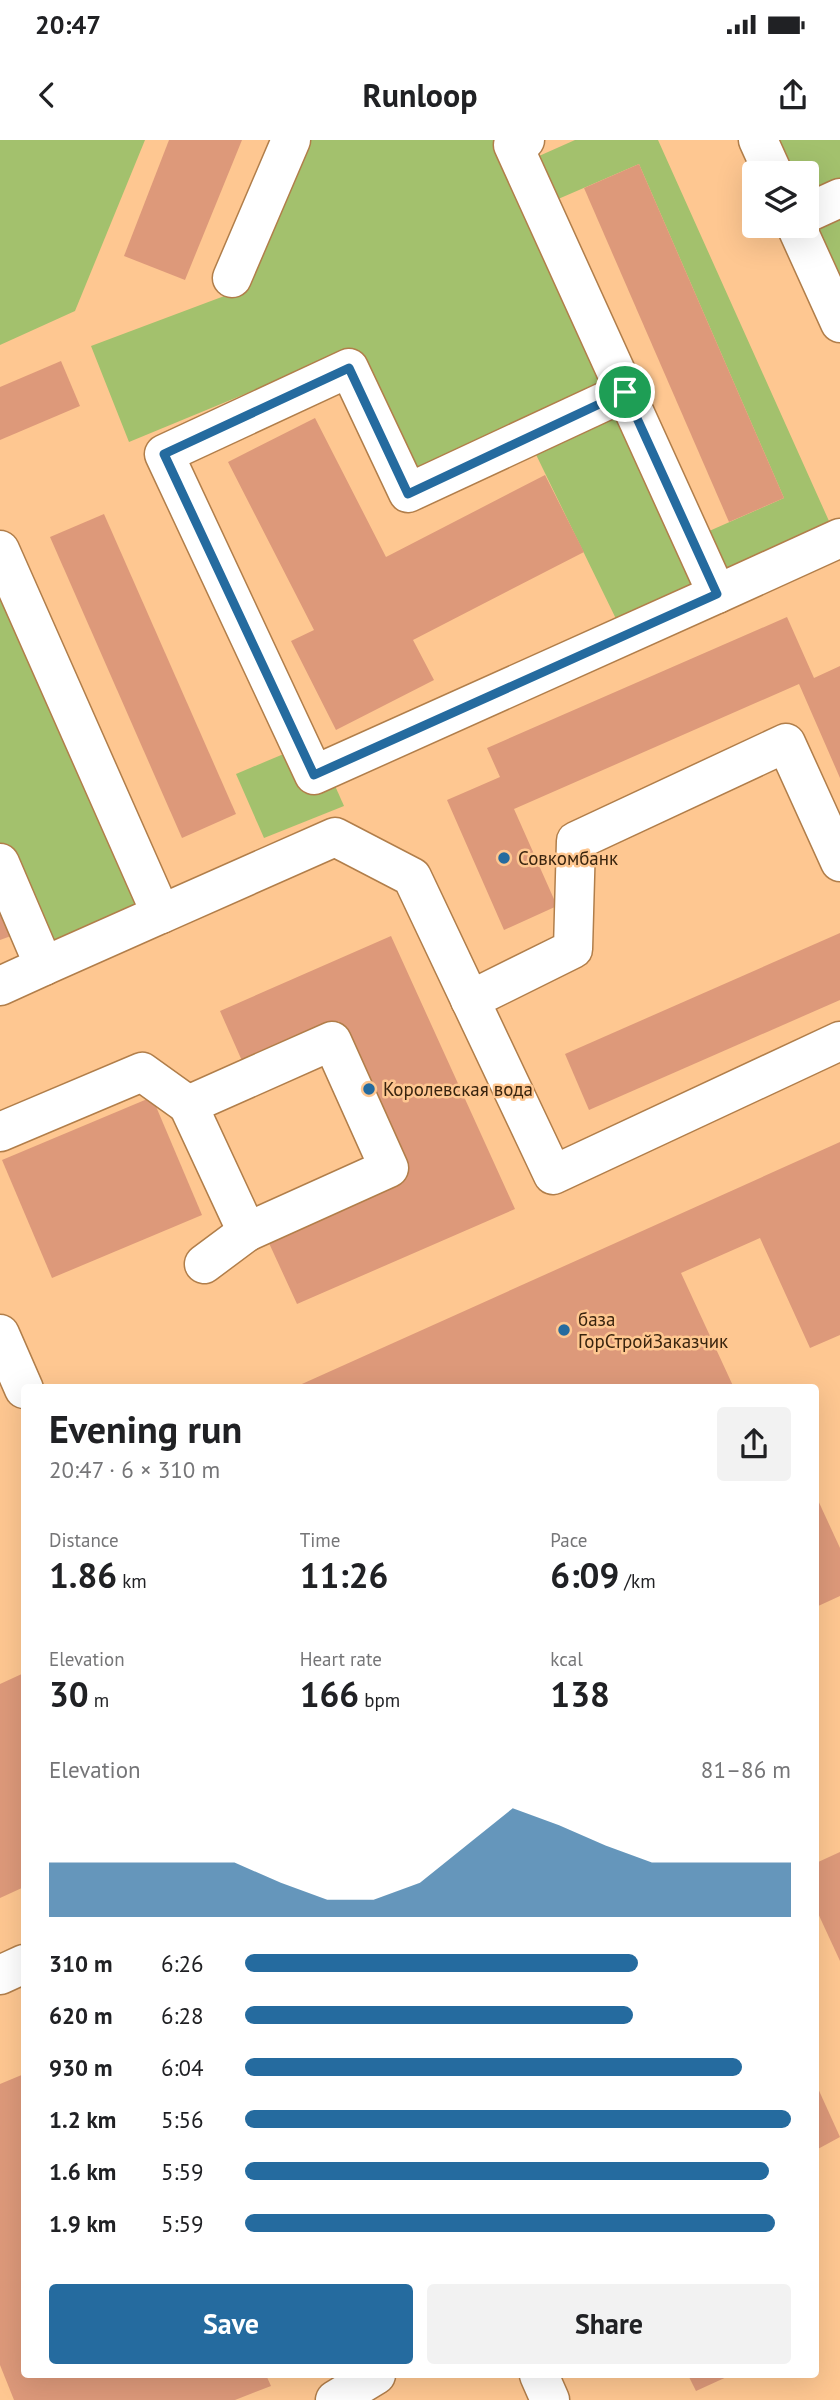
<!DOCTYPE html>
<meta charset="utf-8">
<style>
body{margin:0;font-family:"PT Sans",sans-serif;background:#f2f2f2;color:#202124;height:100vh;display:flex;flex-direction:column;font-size:26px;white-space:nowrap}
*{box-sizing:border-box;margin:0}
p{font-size:23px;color:#757577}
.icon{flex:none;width:38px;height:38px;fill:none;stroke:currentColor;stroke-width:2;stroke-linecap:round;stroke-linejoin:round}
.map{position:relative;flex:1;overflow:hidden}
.side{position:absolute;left:21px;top:1244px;width:798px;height:994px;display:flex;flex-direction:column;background:#fff;border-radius:7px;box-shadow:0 7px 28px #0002}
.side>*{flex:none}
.controls{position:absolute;left:742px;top:21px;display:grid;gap:14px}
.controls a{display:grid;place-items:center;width:77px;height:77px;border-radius:7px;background:#fff;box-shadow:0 7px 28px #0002;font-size:35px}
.pin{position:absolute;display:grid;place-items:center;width:60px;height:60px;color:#fff;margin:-30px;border:4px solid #fff;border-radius:50%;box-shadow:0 2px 7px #0007}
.round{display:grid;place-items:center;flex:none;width:74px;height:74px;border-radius:7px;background:#f2f2f2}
.summary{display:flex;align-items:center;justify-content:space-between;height:119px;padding:0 28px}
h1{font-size:38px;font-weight:800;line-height:52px}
.stats{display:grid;grid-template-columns:repeat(3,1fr);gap:10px;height:119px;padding:7px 28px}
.stats div{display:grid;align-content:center}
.stats b{font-size:35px;font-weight:800}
.stats small{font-size:19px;font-weight:400}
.stats p{font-size:19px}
.chart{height:196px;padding:14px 28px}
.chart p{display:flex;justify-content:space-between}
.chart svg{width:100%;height:126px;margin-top:7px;fill:#256b9f;opacity:.7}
.primary-button{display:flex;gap:14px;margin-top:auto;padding:14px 28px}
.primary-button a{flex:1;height:80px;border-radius:7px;background:#256b9f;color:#fff;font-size:28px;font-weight:800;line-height:80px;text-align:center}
.primary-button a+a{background:#f2f2f2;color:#202124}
ul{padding:0 28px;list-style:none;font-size:23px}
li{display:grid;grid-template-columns:112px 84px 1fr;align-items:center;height:52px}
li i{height:18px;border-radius:9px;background:#256b9f}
.status{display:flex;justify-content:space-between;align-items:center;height:49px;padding:0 35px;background:#fff;direction:ltr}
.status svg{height:19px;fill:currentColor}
header{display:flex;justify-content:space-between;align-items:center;height:91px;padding:0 28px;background:#fff;font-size:32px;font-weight:800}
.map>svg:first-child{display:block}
.green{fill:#a3c16d}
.building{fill:#dd997a}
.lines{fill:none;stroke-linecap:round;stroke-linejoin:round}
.minor-casing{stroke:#b17e4a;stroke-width:41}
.minor{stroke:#fff;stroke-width:38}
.route-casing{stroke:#fff;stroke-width:14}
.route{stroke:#256b9f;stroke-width:9}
.poi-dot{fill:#256b9f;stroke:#fec791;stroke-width:2.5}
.labels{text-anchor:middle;stroke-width:5;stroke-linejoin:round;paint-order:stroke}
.poi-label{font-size:19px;fill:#39240e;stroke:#fec791;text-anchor:start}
</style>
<div class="status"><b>20:47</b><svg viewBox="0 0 49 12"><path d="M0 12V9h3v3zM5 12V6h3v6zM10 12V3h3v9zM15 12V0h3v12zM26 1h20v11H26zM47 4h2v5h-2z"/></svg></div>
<header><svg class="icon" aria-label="back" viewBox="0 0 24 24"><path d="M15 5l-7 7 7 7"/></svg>Runloop<svg class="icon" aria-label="share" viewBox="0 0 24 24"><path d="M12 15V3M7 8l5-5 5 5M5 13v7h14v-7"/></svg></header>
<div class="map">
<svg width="840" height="2260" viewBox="0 0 840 2260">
<rect width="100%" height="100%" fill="#fec791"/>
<g class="green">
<polygon points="0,0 145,0 75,171 0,205"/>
<polygon points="299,0 499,0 682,403 784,358 639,24 549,63 530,20 575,0 658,0 833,390 619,485 525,292 413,347 347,212 129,302 91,206 235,152"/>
<polygon points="778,0 840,0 840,141 807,65 807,33 793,33"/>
<polygon points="0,423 154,772 47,819 0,708"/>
<polygon points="286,613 332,639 344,666 264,698 236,634"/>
</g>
<g class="building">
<polygon points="169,0 242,0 185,140 124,116"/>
<polygon points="639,24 784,358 729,382 584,48"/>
<polygon points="61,221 80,266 0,300 0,247"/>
<polygon points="315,278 386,417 545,335 584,412 413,500 434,540 336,590 291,501 314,490 228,322"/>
<polygon points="104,374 236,674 182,698 50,397"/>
<polygon points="787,477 814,538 840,526 840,638 799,544 514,669 557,766 504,790 447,660 500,637 487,608"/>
<polygon points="0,770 11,796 0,800"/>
<polygon points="840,793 840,860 589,970 565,914"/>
<polygon points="391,796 515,1069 297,1164 268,1101 407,1038 339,881 243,923 220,871"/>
<polygon points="152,957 202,1075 52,1138 2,1020"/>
<polygon points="840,1002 840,1195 810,1208 760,1098 681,1133 734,1248 293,1248"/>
<polygon points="816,1356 840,1408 840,1456 816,1467"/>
<polygon points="24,1533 24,1747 0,1758 0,1544"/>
<polygon points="840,1712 840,1821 816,1769 816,1723"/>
<polygon points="24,1934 24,2235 266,2235 271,2246 235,2260 14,2260 0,2225 0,1944"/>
<polygon points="816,1944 840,1997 816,2010"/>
<polygon points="688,2235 731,2235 696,2251"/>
</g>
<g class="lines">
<g class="minor-casing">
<g id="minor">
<polyline points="525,0 513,5 717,454 840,398"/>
<polyline points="758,0 773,33"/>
<polyline points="807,73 840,58"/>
<polyline points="796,86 840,183"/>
<polyline points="232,138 291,0"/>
<polyline points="625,252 408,353 349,228 164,314 314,635 717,454"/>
<polyline points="0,410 161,774 335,697 412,737 553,1035 840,901"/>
<polyline points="0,723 44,826 0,846"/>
<polyline points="44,826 161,774"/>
<polyline points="470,860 573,809 576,701 786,603 840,722"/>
<polygon points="332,901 389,1028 247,1092 188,965"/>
<polyline points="0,992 142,932 188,965"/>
<polyline points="204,1124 247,1092"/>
<polyline points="0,1194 24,1249"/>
<polyline points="0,1835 24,1824"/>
<polyline points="539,2235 550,2260"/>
<polyline points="335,2260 376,2235"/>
</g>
</g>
<use href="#minor" class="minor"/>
</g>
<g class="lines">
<g class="route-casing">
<polygon id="route" points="349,228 408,354 625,252 717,454 314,635 164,314"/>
</g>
<use href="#route" class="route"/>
</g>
<g class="poi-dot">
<circle cx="504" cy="718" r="7"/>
<circle cx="369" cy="949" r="7"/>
<circle cx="564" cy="1190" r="7"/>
</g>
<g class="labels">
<g class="poi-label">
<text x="518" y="725">Совкомбанк</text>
<text x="383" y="956">Королевская вода</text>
<text x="578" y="1186">база<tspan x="578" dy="22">ГорСтройЗаказчик</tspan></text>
</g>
</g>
</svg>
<div class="controls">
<a><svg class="icon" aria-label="layers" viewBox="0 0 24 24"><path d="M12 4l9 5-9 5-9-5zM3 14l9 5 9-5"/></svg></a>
</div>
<div class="pin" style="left:625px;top:252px;background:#1e9e55"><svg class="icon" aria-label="arrive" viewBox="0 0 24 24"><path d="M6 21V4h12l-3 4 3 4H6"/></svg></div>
<section class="side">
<div class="summary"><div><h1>Evening run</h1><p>20:47 · 6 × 310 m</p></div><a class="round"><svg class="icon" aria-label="share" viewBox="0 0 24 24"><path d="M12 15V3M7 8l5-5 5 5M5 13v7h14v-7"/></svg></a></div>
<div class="stats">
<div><p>Distance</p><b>1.86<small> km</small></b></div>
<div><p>Time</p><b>11:26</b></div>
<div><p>Pace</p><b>6:09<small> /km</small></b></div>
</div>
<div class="stats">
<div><p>Elevation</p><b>30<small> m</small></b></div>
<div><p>Heart rate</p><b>166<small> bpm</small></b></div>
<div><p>kcal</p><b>138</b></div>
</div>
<div class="chart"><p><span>Elevation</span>81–86 m</p>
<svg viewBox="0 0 160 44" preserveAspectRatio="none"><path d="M0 44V25L10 25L20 25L30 25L40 25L50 32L60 38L70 38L80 32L90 19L100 6L110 12L120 19L130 25L140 25L150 25L160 25V44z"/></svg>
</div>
<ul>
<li><b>310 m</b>6:26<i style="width:72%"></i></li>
<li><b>620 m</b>6:28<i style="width:71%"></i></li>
<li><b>930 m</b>6:04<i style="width:91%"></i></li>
<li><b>1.2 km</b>5:56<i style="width:100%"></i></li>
<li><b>1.6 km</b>5:59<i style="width:96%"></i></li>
<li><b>1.9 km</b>5:59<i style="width:97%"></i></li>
</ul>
<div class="primary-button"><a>Save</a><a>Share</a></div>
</section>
</div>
